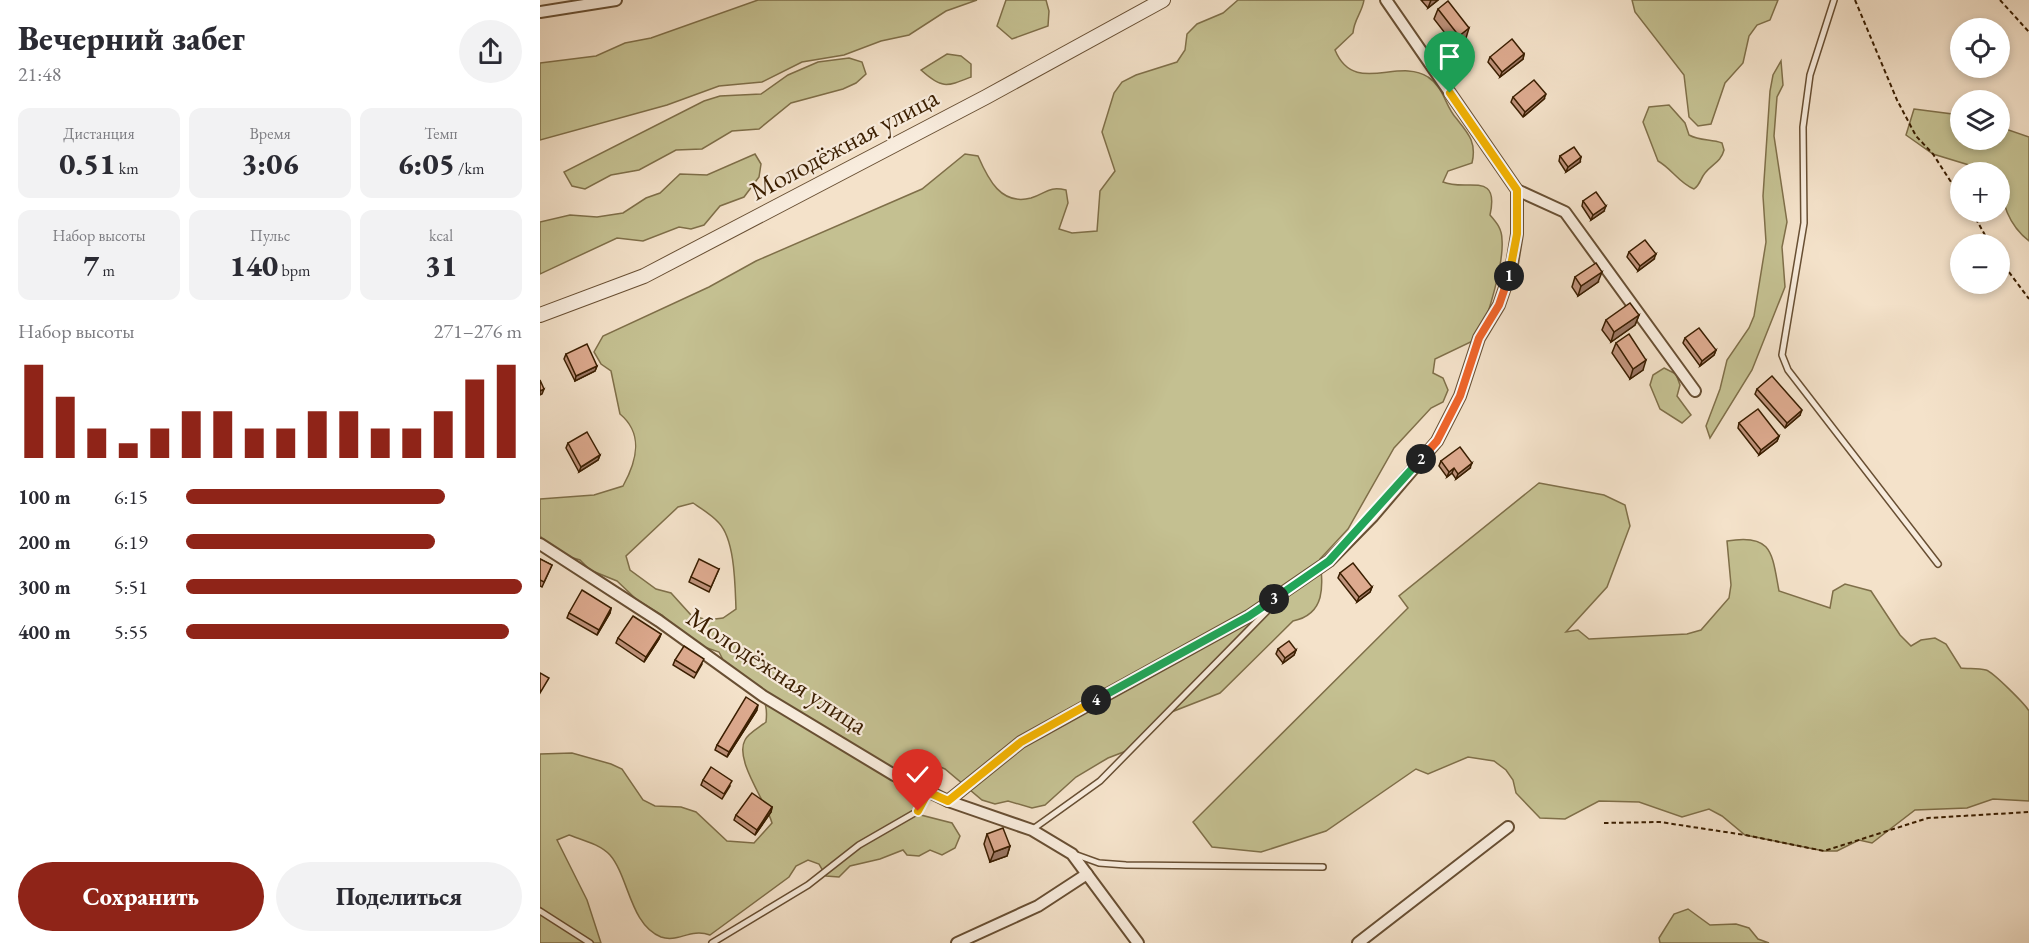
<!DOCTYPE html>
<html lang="ru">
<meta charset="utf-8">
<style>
body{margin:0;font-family:"EB Garamond",serif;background:#f2f2f3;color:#2b2b33;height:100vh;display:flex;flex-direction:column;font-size:22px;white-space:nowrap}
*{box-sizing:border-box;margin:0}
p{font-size:20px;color:#7c7c81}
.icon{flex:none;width:33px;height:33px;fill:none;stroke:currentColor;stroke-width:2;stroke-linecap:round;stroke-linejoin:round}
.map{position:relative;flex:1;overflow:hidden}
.panel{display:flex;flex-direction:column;background:#fff;width:540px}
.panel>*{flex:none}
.buttons{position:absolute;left:1410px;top:18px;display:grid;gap:12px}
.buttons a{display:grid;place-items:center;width:60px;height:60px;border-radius:50%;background:#fff;box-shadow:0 3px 9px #0003;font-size:30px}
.pin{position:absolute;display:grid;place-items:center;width:51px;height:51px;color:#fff;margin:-62px -26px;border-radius:50% 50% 50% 0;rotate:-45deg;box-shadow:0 0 6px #0007}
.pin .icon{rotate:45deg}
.km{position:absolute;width:30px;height:30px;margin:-15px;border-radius:50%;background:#222;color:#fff;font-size:16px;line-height:30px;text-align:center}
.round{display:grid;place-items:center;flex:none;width:63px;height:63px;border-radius:32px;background:#f2f2f3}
.overview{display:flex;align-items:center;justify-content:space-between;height:102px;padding:0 18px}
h1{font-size:33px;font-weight:800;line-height:45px}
.metrics{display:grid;grid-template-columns:repeat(3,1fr);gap:9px;height:102px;padding:6px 18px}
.metrics div{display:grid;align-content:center;border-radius:12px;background:#f2f2f3;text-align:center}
.metrics b{font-size:30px;font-weight:800}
.metrics small{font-size:16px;font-weight:400}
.metrics p{font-size:16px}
.chart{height:168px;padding:12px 18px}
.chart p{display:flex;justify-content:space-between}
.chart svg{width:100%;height:108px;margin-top:6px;stroke:#8f2418;stroke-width:6}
.action{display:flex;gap:12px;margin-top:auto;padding:12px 18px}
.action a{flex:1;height:69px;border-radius:36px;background:#8f2418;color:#fff;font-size:24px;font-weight:800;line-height:69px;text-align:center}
.action a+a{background:#f2f2f3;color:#2b2b33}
ul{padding:0 18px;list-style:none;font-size:20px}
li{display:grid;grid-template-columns:96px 72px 1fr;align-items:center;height:45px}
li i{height:15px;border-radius:8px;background:#8f2418}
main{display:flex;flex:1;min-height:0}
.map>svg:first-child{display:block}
.green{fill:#c4c091;stroke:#7f6f49;stroke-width:1.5;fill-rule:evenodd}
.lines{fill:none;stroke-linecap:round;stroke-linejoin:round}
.service-casing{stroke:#684f33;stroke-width:8}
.minor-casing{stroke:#684f33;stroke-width:14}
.tertiary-casing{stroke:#684f33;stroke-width:16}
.path{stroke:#3a1e01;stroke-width:2;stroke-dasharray:4.5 3;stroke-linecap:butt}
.service{stroke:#f8ecdd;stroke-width:5}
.minor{stroke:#f8ecdd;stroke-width:10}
.tertiary{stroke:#f8ecdd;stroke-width:14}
.wall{fill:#be927b;stroke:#3a1e01;stroke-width:1.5}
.shaded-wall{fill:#9b7764;stroke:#3a1e01;stroke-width:1.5}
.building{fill:#ddaa8f;stroke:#3a1e01;stroke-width:1.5}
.split-1-casing{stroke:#fff;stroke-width:12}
.split-2-casing{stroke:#fff;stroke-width:12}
.split-3-casing{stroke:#fff;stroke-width:12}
.split-4-casing{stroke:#fff;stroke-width:12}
.split-5-casing{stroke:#fff;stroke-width:12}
.split-1{stroke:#f5b400;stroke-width:8}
.split-2{stroke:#f0652b;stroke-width:8}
.split-3{stroke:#22a559;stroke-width:8}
.split-4{stroke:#22a559;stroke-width:8}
.split-5{stroke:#f5b400;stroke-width:8}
.labels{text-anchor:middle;stroke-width:4.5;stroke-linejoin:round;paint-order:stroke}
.street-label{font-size:27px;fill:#3a1e01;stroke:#f8ecdd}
</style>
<main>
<section class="panel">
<div class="overview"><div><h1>Вечерний забег</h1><p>21:48</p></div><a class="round"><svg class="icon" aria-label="share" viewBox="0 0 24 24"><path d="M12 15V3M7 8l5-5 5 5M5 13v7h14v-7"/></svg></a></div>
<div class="metrics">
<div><p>Дистанция</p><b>0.51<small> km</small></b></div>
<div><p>Время</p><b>3:06</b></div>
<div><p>Темп</p><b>6:05<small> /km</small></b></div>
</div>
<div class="metrics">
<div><p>Набор высоты</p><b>7<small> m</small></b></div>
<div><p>Пульс</p><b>140<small> bpm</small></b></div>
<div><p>kcal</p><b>31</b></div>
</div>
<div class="chart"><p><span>Набор высоты</span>271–276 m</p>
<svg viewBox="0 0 160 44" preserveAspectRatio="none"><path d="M5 44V6M15 44V19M25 44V32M35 44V38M45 44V32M55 44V25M65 44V25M75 44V32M85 44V32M95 44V25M105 44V25M115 44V32M125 44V32M135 44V25M145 44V12M155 44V6"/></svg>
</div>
<ul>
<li><b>100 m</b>6:15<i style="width:77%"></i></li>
<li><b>200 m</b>6:19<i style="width:74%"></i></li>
<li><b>300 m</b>5:51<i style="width:100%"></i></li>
<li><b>400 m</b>5:55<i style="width:96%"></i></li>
</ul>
<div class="action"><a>Сохранить</a><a>Поделиться</a></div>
</section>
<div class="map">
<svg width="1489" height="943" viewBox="0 0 1489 943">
<rect width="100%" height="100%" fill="#f4e2ca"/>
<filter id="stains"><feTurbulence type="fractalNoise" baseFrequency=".00333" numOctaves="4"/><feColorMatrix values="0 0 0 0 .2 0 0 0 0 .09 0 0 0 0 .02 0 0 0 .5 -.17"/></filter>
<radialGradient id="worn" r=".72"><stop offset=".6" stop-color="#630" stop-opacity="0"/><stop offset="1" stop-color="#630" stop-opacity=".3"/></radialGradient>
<g class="green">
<polygon points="218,0 437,0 406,11 369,35 341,41 304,55 262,62 222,82 179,86 127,105 0,140 0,63 56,56 85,43 111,38"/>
<polygon points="466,0 506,0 509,11 508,26 472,39 457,26"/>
<path d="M 698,0 L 824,0 C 822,13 814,19 813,33 L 795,50 C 814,96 858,57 888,77 C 904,87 905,106 916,118 C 928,133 937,142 932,163 L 908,171 L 903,182 C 926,192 960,170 950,215 C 957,223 962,229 962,240 C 964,264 948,315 939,338 L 895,359 L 893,373 L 903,378 L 908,390 L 903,402 L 891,408 L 854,448 L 808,529 L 780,559 C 783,586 786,614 753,621 L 680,693 L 629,713 L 594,748 L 568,758 L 536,777 L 505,805 L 492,808 L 468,801 L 455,804 L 442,800 L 405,769 L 391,763 L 378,762 L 372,800 L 377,814 L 412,823 L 420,836 L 415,848 L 402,855 L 390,850 L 379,856 L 367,855 L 363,850 L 340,859 L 310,866 L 299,877 L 286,876 L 279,864 L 268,860 L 256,866 L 249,877 L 170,935 C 150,928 138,943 121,937 C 90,925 89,877 70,855 C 60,844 42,840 29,835 L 17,840 L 47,900 L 61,943 L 0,943 L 0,754 L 32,753 L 71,764 L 82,769 L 103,800 L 115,806 L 141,807 L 156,812 L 187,841 L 214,843 L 232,823 C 226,801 194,760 205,740 C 208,733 220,727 226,722 C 230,688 210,696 193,677 C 188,670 183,660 179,652 L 153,643 L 122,615 L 97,600 L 77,581 L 50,570 L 40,560 L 16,553 L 0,536 L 0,499 L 54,495 L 83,486 C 97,461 104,434 80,414 L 71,371 L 61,364 L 54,352 L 63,336 L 169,287 L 216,261 L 382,189 L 425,154 L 438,156 C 448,179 461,206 491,198 C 507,193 508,186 526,190 L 528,203 L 519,229 L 532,233 L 557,231 L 560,191 L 575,171 L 562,132 L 574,93 L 582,82 L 596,75 L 637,62 L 645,50 L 647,34 L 657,24 L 683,13 ZM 153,503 C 162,509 172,515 179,523 C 195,540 195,585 196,609 L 183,618 L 167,620 L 151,615 L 131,593 L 116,589 L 90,570 L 86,556 L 138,507 Z"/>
<polygon points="1092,0 1238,0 1230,20 1217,25 1209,36 1203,63 1185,83 1171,124 1158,126 1149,117 1144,75 1095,12"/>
<path d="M 407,54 L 421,56 L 431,64 L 431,77 C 406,87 402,89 381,70 Z"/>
<polygon points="309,58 322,62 326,74 316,83 303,89 251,103 219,129 192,131 162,149 136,150 99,170 71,175 45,189 32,186 24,172 164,101 180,96 221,94 248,75 278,62"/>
<polygon points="1241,61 1243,85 1237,97 1234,136 1247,222 1242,247 1245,287 1212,370 1170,438 1166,426 1180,389 1187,360 1209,328 1214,316 1226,242 1223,196 1230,91 1233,75"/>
<path d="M 1129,105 L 1145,123 L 1149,135 C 1160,141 1171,139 1182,143 L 1184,150 C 1181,162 1172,164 1165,173 C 1160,179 1161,184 1154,189 C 1140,184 1131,168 1118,161 L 1103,122 L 1109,107 Z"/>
<path d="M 1374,109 L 1420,115 L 1420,140 L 1460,140 L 1460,127 L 1489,137 L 1489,241 C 1467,224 1460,199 1460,172 L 1445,172 L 1442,169 L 1393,154 L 1366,135 Z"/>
<polygon points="215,154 221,164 219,177 204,197 180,206 164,225 151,229 139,227 103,241 77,238 0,274 0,222 30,215 57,217 83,213 106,198 120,193 140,174 167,175"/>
<polygon points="1124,368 1136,374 1140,385 1137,396 1151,415 1142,423 1120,409 1110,385 1113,375"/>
<path d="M 999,483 L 1064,495 L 1085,505 L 1090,526 L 1067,587 L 1026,632 L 1038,630 L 1049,639 L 1147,634 L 1161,630 L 1189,598 L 1191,585 L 1187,541 C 1233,533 1232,554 1239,591 L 1290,608 L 1293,591 L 1305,584 L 1331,591 L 1360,635 L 1371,646 L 1381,640 L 1395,638 L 1406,644 L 1421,668 C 1428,669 1438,668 1446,670 C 1453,672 1485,704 1489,711 L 1489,801 L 1453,799 L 1427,808 L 1375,810 L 1332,843 L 1319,840 L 1297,851 L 1284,851 L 1205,835 L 1182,816 L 1169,809 L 1142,817 L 1099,802 L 1059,801 L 1025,819 L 1000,818 L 976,793 L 973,780 L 966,770 L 954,761 L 928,757 L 888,774 L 876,769 L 786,831 L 721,852 L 672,847 L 653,822 L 868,608 L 859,596 Z"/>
<polygon points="1148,909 1170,925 1196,924 1209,928 1218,939 1229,943 1120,943 1119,938 1134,914"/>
</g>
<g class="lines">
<g class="service-casing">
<g id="service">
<polyline points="1294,0 1270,75 1263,127 1264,223 1242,355 1248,370 1398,564"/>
<polyline points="493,829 560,781 735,603"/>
<polyline points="534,854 559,863 586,865 783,867"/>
<polyline points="0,911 50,943"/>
<polyline points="172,943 268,885 319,845 378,811 388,792"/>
</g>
</g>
<g class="minor-casing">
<g id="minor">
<polyline points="846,0 977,190 1025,212 1155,391"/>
<polyline points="0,12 76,0"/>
<polyline points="0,544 119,621 223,696 354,775 408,801 481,742 709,616 789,561 833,516 897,441 920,396 939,338 959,305 971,270 977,234 977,190"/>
<polyline points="408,801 492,830 532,854 598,943"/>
<polyline points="417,943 498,906 547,874"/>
<polyline points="818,943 968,827"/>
</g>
</g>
<g class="tertiary-casing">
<polyline id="tertiary" points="0,315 104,276 446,97 623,0"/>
</g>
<g class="path">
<polyline points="1315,0 1357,100 1376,136 1393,154 1420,196"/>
<polyline points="1460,0 1489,32"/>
<polyline points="1432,212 1450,244"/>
<polyline points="1460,260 1489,299"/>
<polyline points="1064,823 1120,822 1205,835 1284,851 1388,818 1489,812"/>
</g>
<use href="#service" class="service"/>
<use href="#minor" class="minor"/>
<use href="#tertiary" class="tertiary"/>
</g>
<g class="wall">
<polygon points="881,0 898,0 888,8"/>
<polygon points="898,9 926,38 915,46 894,19"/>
<polygon points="984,54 983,59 960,77 948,62 950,57"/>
<polygon points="973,97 1004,99 983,117 971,102"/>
<polygon points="1020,156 1040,162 1026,172 1019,161"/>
<polygon points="1043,201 1064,211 1051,220 1042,206"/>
<polygon points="1089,252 1114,259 1098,271 1087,257"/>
<polygon points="1035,277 1058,282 1038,296 1032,287"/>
<polygon points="1099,315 1095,325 1071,342 1062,330 1066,320"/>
<polygon points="1145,338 1176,350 1174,355 1160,366 1143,343"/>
<polygon points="1076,343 1103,370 1090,379 1072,353"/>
<polygon points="26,354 57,366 55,371 35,381 24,359"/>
<polygon points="1217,389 1260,415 1245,428 1215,394"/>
<polygon points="1199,423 1239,436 1237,441 1219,455 1198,428"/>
<polygon points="28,443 60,455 58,460 39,472 26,448"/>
<polygon points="901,461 930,468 916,479 912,473 907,477 899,466"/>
<polygon points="0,559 12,565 2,587 0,586"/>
<polygon points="179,569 169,592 149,582 151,577"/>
<polygon points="800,573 832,587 830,592 817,602 798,578"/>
<polygon points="71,608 70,613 57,635 27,618 29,613"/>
<polygon points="121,634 119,639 104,662 76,643 78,638"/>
<polygon points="738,649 756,650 754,655 743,663 736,654"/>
<polygon points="135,660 162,664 154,678 133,665"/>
<polygon points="217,710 187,757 175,750 177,745"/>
<polygon points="163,780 190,786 182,799 161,785"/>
<polygon points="232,807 231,812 215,835 194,820 196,815"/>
<polygon points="447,834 470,846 467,856 450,862 444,844"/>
</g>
<g class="shaded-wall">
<polygon points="891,0 898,0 888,8"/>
<polygon points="929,28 926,38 915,46 919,36"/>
<polygon points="984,54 983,59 960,77 962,72"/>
<polygon points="1006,94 1004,99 983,117 985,112"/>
<polygon points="1041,157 1040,162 1026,172 1028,167"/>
<polygon points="1066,206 1064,211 1051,220 1053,215"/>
<polygon points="1116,254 1114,259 1098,271 1100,266"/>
<polygon points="1062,272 1058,282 1038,296 1041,286"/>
<polygon points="1099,315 1095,325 1071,342 1074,332"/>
<polygon points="1176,350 1174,355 1160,366 1162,361"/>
<polygon points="1106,360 1103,370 1090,379 1093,369"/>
<polygon points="57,366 55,371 35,381 36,376"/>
<polygon points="4,389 2,394 0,395 0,391"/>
<polygon points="1262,410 1260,415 1245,428 1247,423"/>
<polygon points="1239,436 1237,441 1219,455 1221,450"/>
<polygon points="60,455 58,460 39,472 41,467"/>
<polygon points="932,463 930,468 916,479 918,474"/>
<polygon points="914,468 912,473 907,477 909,472"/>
<polygon points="832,587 830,592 817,602 819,597"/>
<polygon points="71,608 70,613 57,635 59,630"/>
<polygon points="121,634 119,639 104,662 106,657"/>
<polygon points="756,650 754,655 743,663 745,658"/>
<polygon points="218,705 217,710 187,757 189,752"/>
<polygon points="232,807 231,812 215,835 217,830"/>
<polygon points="470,846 467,856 450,862 454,852"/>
</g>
<g class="building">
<polygon points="908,1 929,28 919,36 898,9"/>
<polygon points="972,39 984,54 962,72 950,57"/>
<polygon points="994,80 1006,94 985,112 973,97"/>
<polygon points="1034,147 1041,157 1028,167 1020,156"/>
<polygon points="1056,192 1066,206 1053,215 1043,201"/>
<polygon points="1105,240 1116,254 1100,266 1089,252"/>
<polygon points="1056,263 1062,272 1041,286 1035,277"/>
<polygon points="1090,303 1099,315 1074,332 1066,320"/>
<polygon points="1159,328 1176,350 1162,361 1145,338"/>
<polygon points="1089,334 1106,360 1093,369 1076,343"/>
<polygon points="47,344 57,366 36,376 26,354"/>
<polygon points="1232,376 1262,410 1247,423 1217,389"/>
<polygon points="0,380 4,389 0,391"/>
<polygon points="1218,409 1239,436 1221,450 1199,423"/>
<polygon points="47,432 60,455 41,467 28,443"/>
<polygon points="920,447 932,463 918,474 914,468 909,472 901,461"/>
<polygon points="0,559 12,565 4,582 0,580"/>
<polygon points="159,559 179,569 171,587 151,577"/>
<polygon points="813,563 832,587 819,597 800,573"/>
<polygon points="42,590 71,608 59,630 29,613"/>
<polygon points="93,616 121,634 106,657 78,638"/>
<polygon points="749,641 756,650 745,658 738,649"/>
<polygon points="144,646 164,659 156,673 135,660"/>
<polygon points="0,673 9,678 0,693"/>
<polygon points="206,697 218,705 189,752 177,745"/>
<polygon points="171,767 192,781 184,794 163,780"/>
<polygon points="212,793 232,807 217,830 196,815"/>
<polygon points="463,828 470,846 454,852 447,834"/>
</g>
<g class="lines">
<g class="split-1-casing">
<polyline id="split-1" points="910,93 977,190 977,234 969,276"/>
</g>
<g class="split-2-casing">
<polyline id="split-2" points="881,459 897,441 920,396 939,338 959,305 969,276"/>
</g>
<g class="split-3-casing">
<polyline id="split-3" points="734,599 789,561 881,459"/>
</g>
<g class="split-4-casing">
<polyline id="split-4" points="556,700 709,616 734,599"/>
</g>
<g class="split-5-casing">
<polyline id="split-5" points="378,811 388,792 408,801 481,742 556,700"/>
</g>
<use href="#split-1" class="split-1"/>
<use href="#split-2" class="split-2"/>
<use href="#split-3" class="split-3"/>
<use href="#split-4" class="split-4"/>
<use href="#split-5" class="split-5"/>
</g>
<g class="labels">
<g class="street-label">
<text transform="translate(304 144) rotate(-28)" y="9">Молодёжная улица</text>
<text transform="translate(237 671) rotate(33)" y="9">Молодёжная улица</text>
</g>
</g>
<rect width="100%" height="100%" filter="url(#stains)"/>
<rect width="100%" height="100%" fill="url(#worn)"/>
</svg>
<div class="buttons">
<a><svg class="icon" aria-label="locate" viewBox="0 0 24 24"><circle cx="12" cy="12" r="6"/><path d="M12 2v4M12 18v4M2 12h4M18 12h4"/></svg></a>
<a><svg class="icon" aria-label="layers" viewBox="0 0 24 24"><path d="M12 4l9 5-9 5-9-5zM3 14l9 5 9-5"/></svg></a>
<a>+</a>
<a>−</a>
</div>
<div class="pin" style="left:910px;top:93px;background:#1e9e55"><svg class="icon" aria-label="arrive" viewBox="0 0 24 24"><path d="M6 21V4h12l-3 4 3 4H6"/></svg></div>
<div class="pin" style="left:378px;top:811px;background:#d93025"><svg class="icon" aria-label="check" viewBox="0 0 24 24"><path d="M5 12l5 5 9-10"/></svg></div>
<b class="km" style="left:969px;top:276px">1</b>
<b class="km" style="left:881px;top:459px">2</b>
<b class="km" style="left:734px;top:599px">3</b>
<b class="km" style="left:556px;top:700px">4</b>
</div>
</main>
